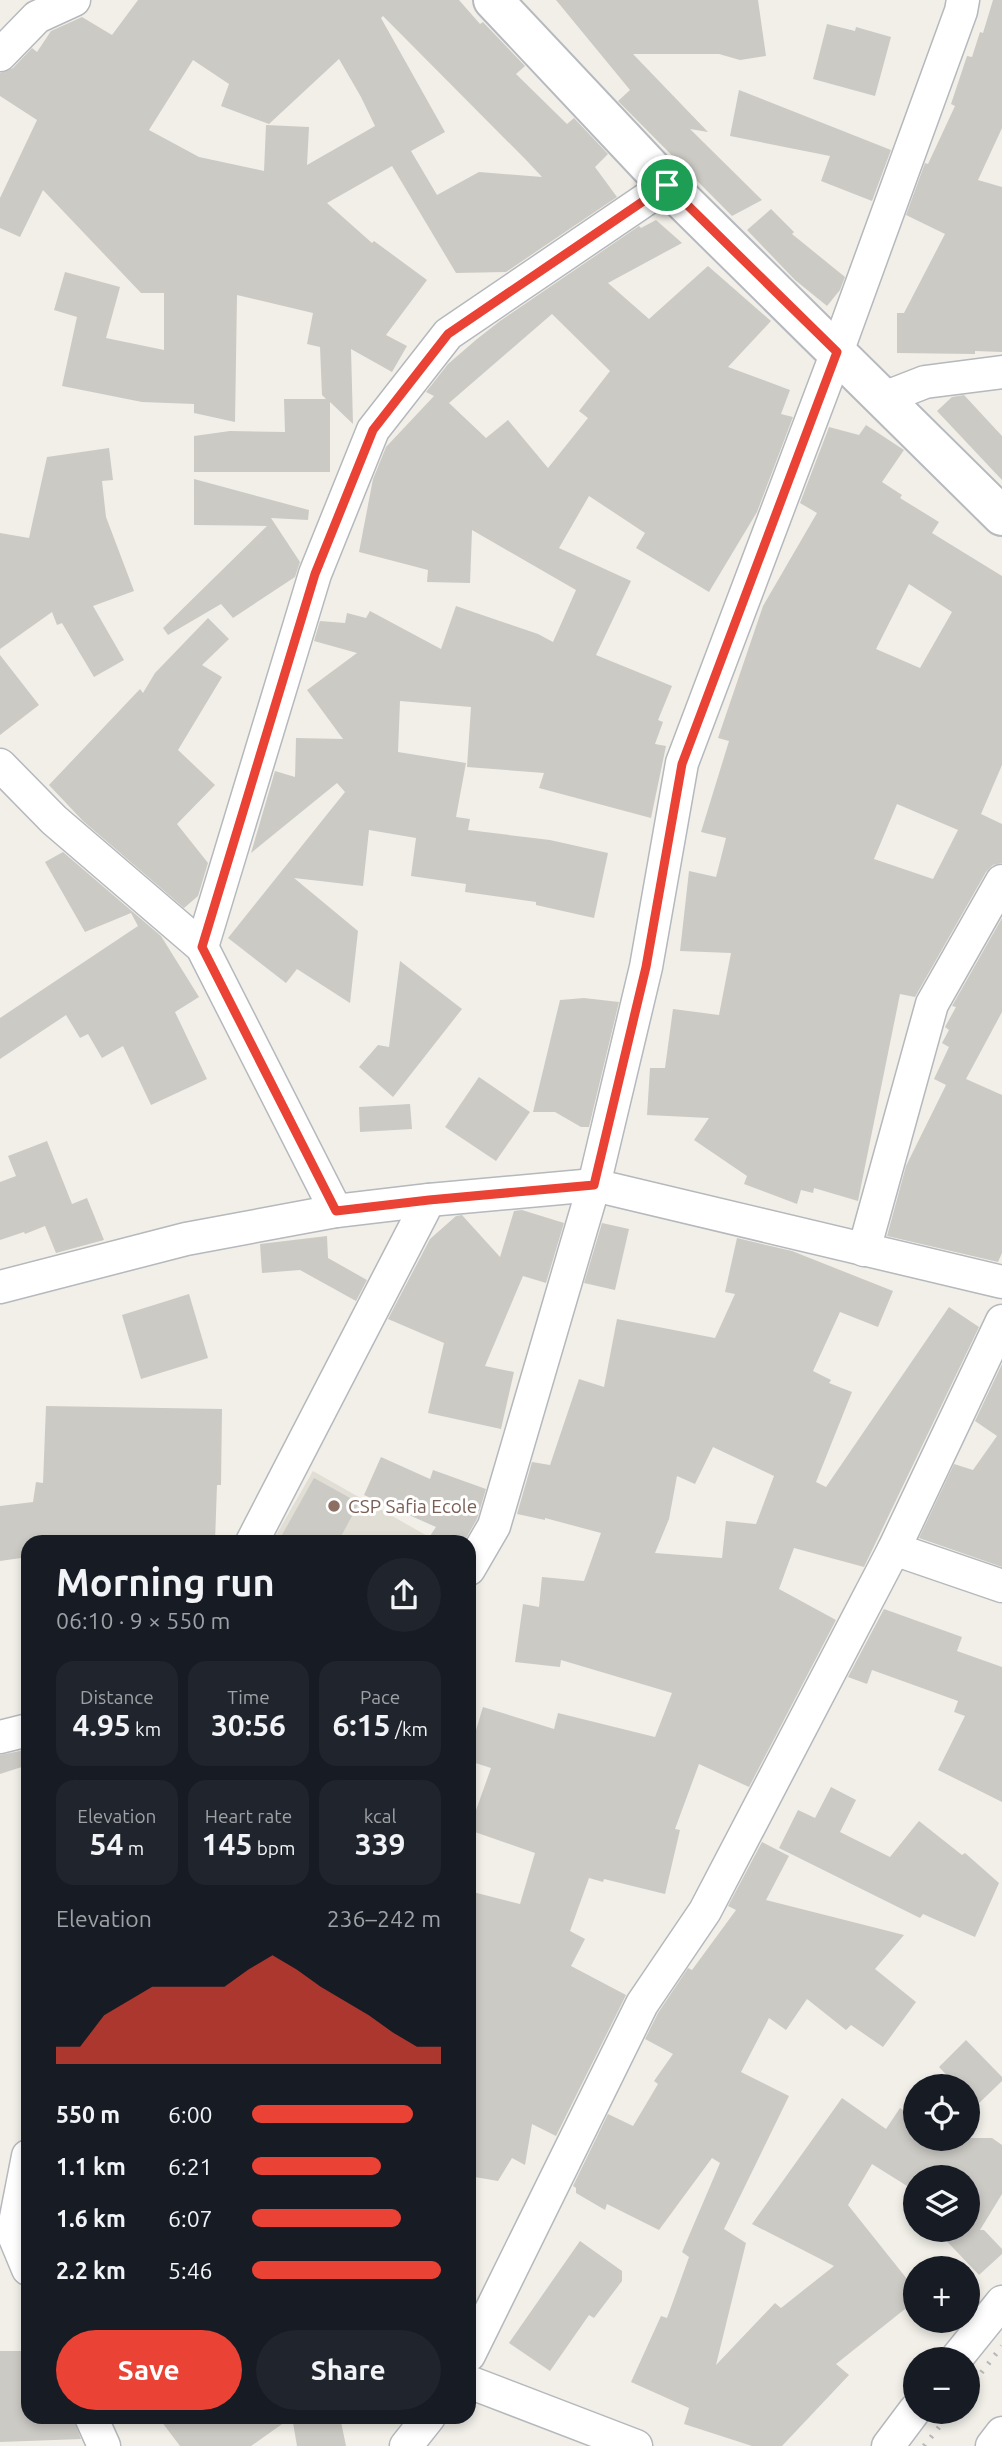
<!DOCTYPE html>
<meta charset="utf-8">
<style>
body{margin:0;font-family:Ubuntu,sans-serif;background:#20242c;color:#f1f3f6;height:100vh;display:flex;flex-direction:column;font-size:26px;white-space:nowrap}
*{box-sizing:border-box;margin:0}
p{font-size:23px;color:#9ea1a6}
.icon{flex:none;width:38px;height:38px;fill:none;stroke:currentColor;stroke-width:2;stroke-linecap:round;stroke-linejoin:round}
.map{position:relative;flex:1;overflow:hidden}
.side{position:absolute;left:21px;top:1535px;width:455px;height:889px;display:flex;flex-direction:column;background:#171b24;border-radius:21px;box-shadow:0 4px 10px #0003}
.side>*{flex:none}
.tools{position:absolute;left:903px;top:2074px;display:grid;gap:14px}
.tools a{display:grid;place-items:center;width:77px;height:77px;border-radius:50%;background:#171b24;box-shadow:0 4px 10px #0003;font-size:35px}
.pin{position:absolute;display:grid;place-items:center;width:60px;height:60px;color:#fff;margin:-30px;border:4px solid #fff;border-radius:50%;box-shadow:0 2px 7px #0007}
.round{display:grid;place-items:center;flex:none;width:74px;height:74px;border-radius:37px;background:#20242c}
.overview{display:flex;align-items:center;justify-content:space-between;height:119px;padding:0 35px}
h1{font-size:38px;font-weight:700;line-height:52px}
.figures{display:grid;grid-template-columns:repeat(3,1fr);gap:10px;height:119px;padding:7px 35px}
.figures div{display:grid;align-content:center;border-radius:18px;background:#20242c;text-align:center}
.figures b{font-size:30px;font-weight:700}
.figures small{font-size:19px;font-weight:400}
.figures p{font-size:19px}
.chart{height:196px;padding:14px 35px}
.chart p{display:flex;justify-content:space-between}
.chart svg{width:100%;height:126px;margin-top:7px;fill:#ea4335;opacity:.7}
.action{display:flex;gap:14px;margin-top:auto;padding:14px 35px}
.action a{flex:1;height:80px;border-radius:42px;background:#ea4335;color:#fff;font-size:28px;font-weight:700;line-height:80px;text-align:center}
.action a+a{background:#20242c;color:#f1f3f6}
ul{padding:0 35px;list-style:none;font-size:23px}
li{display:grid;grid-template-columns:112px 84px 1fr;align-items:center;height:52px}
li i{height:18px;border-radius:9px;background:#ea4335}
.map>svg:first-child{display:block}
.education{fill:#e1ded6}
.building{fill:#cccac5;fill-rule:evenodd}
.lines{fill:none;stroke-linecap:round;stroke-linejoin:round}
.street-casing{stroke:#b5b8bc;stroke-width:35}
.secondary-casing{stroke:#b6babf;stroke-width:42}
.street{stroke:#fff;stroke-width:32}
.secondary{stroke:#fff;stroke-width:38}
.rail{stroke:#b6b7b8;stroke-width:5;stroke-dasharray:2 9;stroke-linecap:butt}
.route-casing{stroke:#fff;stroke-width:14}
.route{stroke:#ea4335;stroke-width:9}
.education-dot{fill:#8d6e63;stroke:#fff;stroke-width:2.5}
.labels{text-anchor:middle;stroke-width:6;stroke-linejoin:round;paint-order:stroke}
.education-label{font-size:19px;fill:#785e54;stroke:#fff;text-anchor:start}
</style>
<div class="map">
<svg width="1002" height="2446" viewBox="0 0 1002 2446">
<rect width="100%" height="100%" fill="#f1efe8"/>
<polygon class="education" points="313,1471 438,1542 272,1542"/>
<g class="building">
<path d="M 138,0 L 459,0 L 480,24 L 483,22 L 525,66 L 516,74 L 567,124 L 574,118 L 608,154 L 595,167 L 617,197 L 506,272 L 456,273 L 392,166 L 327,203 L 372,243 L 374,241 L 427,280 L 386,335 L 407,346 L 392,372 L 351,349 L 353,424 L 330,402 L 330,472 L 194,472 L 194,436 L 230,431 L 285,432 L 284,399 L 326,399 L 322,395 L 320,347 L 307,344 L 313,313 L 237,295 L 235,422 L 194,413 L 194,404 L 142,402 L 62,386 L 77,317 L 54,310 L 65,272 L 120,287 L 106,338 L 164,350 L 164,293 L 141,293 L 43,190 L 20,237 L 0,228 L 0,198 L 37,120 L 0,96 L 0,73 L 13,68 L 32,48 L 37,52 L 51,31 L 82,17 L 112,35 ZM 383,16 L 528,162 L 542,177 L 479,172 L 437,195 L 411,151 L 445,132 L 381,18 ZM 339,59 L 361,97 L 375,126 L 307,165 L 309,127 L 266,125 L 264,171 L 199,157 L 149,130 L 193,60 L 229,84 L 221,106 L 269,124 Z"/>
<polygon points="556,0 758,0 766,56 740,60 719,54 633,54 708,132 690,129 762,200 732,216 618,101 630,90"/>
<polygon points="993,0 1002,0 1002,128 978,180 1002,187 1002,352 975,351 975,354 897,353 897,313 904,313 945,234 906,215 925,163 928,164 955,106 951,104 967,56 972,57 980,32 983,33"/>
<polygon points="827,24 855,31 856,27 891,37 875,96 813,79"/>
<polygon points="739,90 891,150 872,201 821,181 830,156 730,136"/>
<polygon points="771,209 794,232 792,234 845,277 840,290 827,306 795,280 747,230"/>
<path d="M 656,220 L 682,243 L 608,283 L 649,319 L 708,266 L 771,321 L 728,367 L 790,390 L 781,414 L 793,417 L 757,512 L 709,592 L 636,548 L 645,533 L 589,496 L 559,548 L 631,581 L 596,655 L 672,686 L 658,720 L 663,722 L 655,744 L 666,746 L 651,818 L 539,788 L 544,773 L 467,767 L 471,707 L 400,701 L 398,752 L 466,763 L 456,817 L 470,819 L 468,830 L 550,840 L 608,853 L 594,918 L 536,905 L 536,902 L 465,892 L 466,884 L 411,876 L 416,838 L 369,830 L 363,886 L 294,878 L 358,931 L 350,1003 L 297,969 L 286,983 L 228,938 L 345,792 L 337,783 L 251,853 L 275,771 L 295,777 L 296,738 L 343,739 L 307,690 L 357,653 L 314,641 L 320,621 L 345,623 L 347,613 L 366,618 L 370,611 L 441,649 L 456,606 L 538,634 L 553,642 L 576,590 L 472,530 L 470,583 L 427,582 L 428,570 L 359,552 L 373,479 L 386,447 L 434,396 L 426,392 L 448,364 L 477,339 L 500,321 L 639,226 L 641,228 ZM 552,314 L 610,371 L 579,411 L 588,418 L 548,468 L 508,420 L 486,438 L 449,403 Z"/>
<polygon points="964,395 1002,436 1002,480 937,411 952,397"/>
<path d="M 866,425 L 904,450 L 882,482 L 902,495 L 900,498 L 939,522 L 932,533 L 1002,576 L 1002,765 L 981,814 L 1002,824 L 1002,863 L 993,865 L 986,872 L 915,997 L 900,994 L 858,1201 L 814,1188 L 813,1193 L 801,1190 L 797,1204 L 744,1184 L 747,1176 L 694,1140 L 709,1118 L 647,1115 L 650,1068 L 665,1068 L 673,1009 L 719,1015 L 731,953 L 680,951 L 689,871 L 716,877 L 726,838 L 701,832 L 729,741 L 718,738 L 763,606 L 817,513 L 800,503 L 829,427 L 859,435 ZM 909,584 L 952,612 L 920,668 L 876,649 ZM 897,804 L 958,830 L 933,879 L 874,859 Z"/>
<polygon points="109,448 113,480 102,481 106,517 134,591 93,606 124,660 94,677 62,623 57,625 52,612 0,649 0,533 29,538 47,457"/>
<polygon points="194,479 309,510 308,520 271,518 300,562 295,577 233,618 221,604 168,635 163,628 267,526 194,525"/>
<polygon points="208,618 229,639 202,665 222,677 178,750 215,785 177,824 208,863 198,896 184,908 83,821 49,785 140,689 143,693 155,673"/>
<polygon points="0,655 39,705 0,735"/>
<polygon points="63,852 161,936 199,997 175,1012 207,1079 151,1105 123,1046 102,1058 88,1034 80,1038 66,1015 0,1059 0,1018 138,926 131,913 85,932 45,862"/>
<polygon points="1002,918 1002,1012 966,1079 1002,1095 1002,1253 998,1262 887,1236 906,1166 946,1085 934,1079 949,1047 942,1043 949,1030 945,1027 956,1007 952,1006"/>
<polygon points="400,961 462,1009 393,1097 359,1067 378,1045 389,1047"/>
<polygon points="584,998 619,1002 589,1127 581,1127 555,1112 533,1112 560,1000"/>
<polygon points="479,1077 530,1112 496,1161 445,1127"/>
<polygon points="410,1104 412,1129 360,1132 359,1107"/>
<polygon points="47,1141 72,1204 87,1198 104,1240 56,1253 45,1226 25,1234 24,1232 0,1240 0,1182 16,1176 8,1156"/>
<polygon points="522,1210 564,1223 546,1283 523,1276 485,1366 514,1372 501,1429 428,1413 444,1343 388,1319 430,1239 456,1216 462,1215 500,1257 514,1211"/>
<polygon points="602,1223 629,1229 615,1290 584,1283"/>
<polygon points="327,1236 328,1258 367,1280 356,1301 300,1270 262,1273 260,1244"/>
<path d="M 737,1238 L 792,1251 L 893,1291 L 878,1327 L 840,1312 L 813,1371 L 831,1380 L 829,1383 L 852,1392 L 816,1482 L 826,1487 L 949,1307 L 979,1327 L 864,1567 L 794,1548 L 779,1589 L 836,1620 L 749,1787 L 699,1764 L 675,1829 L 680,1830 L 665,1894 L 604,1879 L 603,1882 L 589,1878 L 570,1931 L 585,1939 L 571,1966 L 626,1995 L 556,2136 L 532,2124 L 525,2165 L 512,2158 L 498,2181 L 469,2176 L 469,1891 L 520,1904 L 535,1853 L 469,1830 L 491,1768 L 469,1761 L 469,1753 L 483,1707 L 554,1729 L 558,1713 L 655,1737 L 672,1693 L 561,1660 L 560,1667 L 515,1662 L 523,1604 L 539,1607 L 542,1577 L 584,1581 L 601,1533 L 545,1518 L 545,1520 L 517,1514 L 532,1462 L 550,1465 L 579,1379 L 604,1387 L 617,1319 L 715,1338 L 735,1294 L 725,1292 ZM 713,1447 L 774,1476 L 756,1524 L 726,1521 L 722,1558 L 655,1553 L 669,1519 L 677,1476 L 695,1484 Z"/>
<polygon points="189,1294 208,1358 141,1379 122,1315"/>
<polygon points="1002,1364 1002,1567 919,1538 954,1464 973,1470 997,1436 975,1421"/>
<polygon points="46,1406 222,1409 221,1485 217,1485 215,1542 28,1542 28,1557 0,1561 0,1506 33,1502 36,1482 43,1483"/>
<polygon points="381,1457 430,1479 433,1470 486,1489 477,1519 464,1542 426,1542 436,1527 364,1495"/>
<polygon points="314,1478 359,1503 338,1542 278,1542"/>
<polygon points="884,1609 962,1637 957,1651 1002,1667 1002,1802 938,1770 965,1716 954,1712 958,1701 872,1670 867,1684 848,1677"/>
<polygon points="25,1750 28,1765 0,1774 0,1755"/>
<polygon points="831,1787 856,1800 840,1832 890,1857 919,1821 962,1855 965,1853 999,1883 975,1937 923,1914 920,1918 779,1848 798,1810 815,1818"/>
<polygon points="762,1842 789,1856 766,1900 904,1935 875,1969 916,2002 883,2047 851,2025 846,2030 807,1999 786,2030 769,2018 741,2072 789,2096 724,2229 746,2243 716,2365 775,2303 781,2308 834,2266 752,2224 842,2098 886,2129 900,2108 915,2118 915,2138 992,2138 1002,2145 1002,2194 980,2230 984,2230 1002,2249 1002,2254 979,2275 936,2230 968,2230 968,2177 951,2177 936,2167 929,2177 915,2177 915,2191 872,2164 848,2205 915,2289 915,2301 836,2364 849,2375 782,2446 752,2446 684,2424 689,2408 631,2382 661,2316 667,2318 689,2257 682,2252 720,2163 712,2158 659,2230 607,2204 605,2210 576,2193 576,2188 573,2186 608,2114 633,2126 658,2084 654,2081 673,2054 645,2039 658,2013 688,1968 692,1970 736,1910 728,1906"/>
<polygon points="966,2040 1002,2077 1002,2081 976,2106 968,2098 968,2086 957,2086 939,2067"/>
<polygon points="580,2241 622,2271 622,2281 594,2318 589,2315 550,2371 509,2343"/>
<polygon points="0,2351 28,2351 28,2417 73,2417 81,2439 0,2442"/>
<polygon points="158,2417 340,2417 346,2446 297,2446 292,2417 251,2446 180,2446"/>
</g>
<g class="lines">
<g class="street-casing">
<g id="street">
<polyline points="0,55 37,17 74,0"/>
<polyline points="884,398 925,382 1002,372"/>
<polyline points="0,765 54,820 202,947 336,1211"/>
<polyline points="202,947 315,574 373,430 448,334 667,185"/>
<polyline points="864,1250 932,1004 1002,881"/>
<polyline points="0,1287 186,1239 336,1211 429,1200 594,1185 1002,1282"/>
<polyline points="252,1542 429,1200"/>
<polyline points="894,1549 1002,1586"/>
<polyline points="469,1569 494,1526 594,1185 646,967 682,763 837,352 961,11 963,0"/>
<polyline points="0,1737 28,1730"/>
<polyline points="28,2156 13,2233 28,2269"/>
<polyline points="469,2355 642,2004 705,1911 894,1549 1002,1321"/>
<polyline points="956,2359 1002,2302"/>
<polyline points="469,2382 636,2446"/>
<polyline points="91,2417 104,2446"/>
<polyline points="406,2446 429,2417"/>
<polyline points="888,2446 915,2410"/>
<polyline points="992,2446 1002,2433"/>
</g>
</g>
<g class="secondary-casing">
<polyline id="secondary" points="493,0 667,185 1002,516"/>
</g>
<use href="#street" class="street"/>
<use href="#secondary" class="secondary"/>
<g class="rail">
<polyline points="968,2390 1002,2346"/>
<polyline points="924,2446 951,2412"/>
</g>
</g>
<g class="lines">
<g class="route-casing">
<polygon id="route" points="667,185 837,352 682,764 646,967 594,1185 429,1200 336,1211 202,947 315,574 373,430 448,334"/>
</g>
<use href="#route" class="route"/>
</g>
<circle class="education-dot" cx="334" cy="1506" r="7"/>
<g class="labels">
<g class="education-label">
<text x="348" y="1513">CSP Safia Ecole</text>
</g>
</g>
</svg>
<div class="tools">
<a><svg class="icon" aria-label="locate" viewBox="0 0 24 24"><circle cx="12" cy="12" r="6"/><path d="M12 2v4M12 18v4M2 12h4M18 12h4"/></svg></a>
<a><svg class="icon" aria-label="layers" viewBox="0 0 24 24"><path d="M12 4l9 5-9 5-9-5zM3 14l9 5 9-5"/></svg></a>
<a>+</a>
<a>−</a>
</div>
<div class="pin" style="left:667px;top:185px;background:#1e9e55"><svg class="icon" aria-label="arrive" viewBox="0 0 24 24"><path d="M6 21V4h12l-3 4 3 4H6"/></svg></div>
<section class="side">
<div class="overview"><div><h1>Morning run</h1><p>06:10 · 9 × 550 m</p></div><a class="round"><svg class="icon" aria-label="share" viewBox="0 0 24 24"><path d="M12 15V3M7 8l5-5 5 5M5 13v7h14v-7"/></svg></a></div>
<div class="figures">
<div><p>Distance</p><b>4.95<small> km</small></b></div>
<div><p>Time</p><b>30:56</b></div>
<div><p>Pace</p><b>6:15<small> /km</small></b></div>
</div>
<div class="figures">
<div><p>Elevation</p><b>54<small> m</small></b></div>
<div><p>Heart rate</p><b>145<small> bpm</small></b></div>
<div><p>kcal</p><b>339</b></div>
</div>
<div class="chart"><p><span>Elevation</span>236–242 m</p>
<svg viewBox="0 0 160 44" preserveAspectRatio="none"><path d="M0 44V38L10 38L20 27L30 22L40 17L50 17L60 17L70 17L80 11L90 6L100 11L110 17L120 22L130 27L140 33L150 38L160 38V44z"/></svg>
</div>
<ul>
<li><b>550 m</b>6:00<i style="width:85%"></i></li>
<li><b>1.1 km</b>6:21<i style="width:68%"></i></li>
<li><b>1.6 km</b>6:07<i style="width:79%"></i></li>
<li><b>2.2 km</b>5:46<i style="width:100%"></i></li>
</ul>
<div class="action"><a>Save</a><a>Share</a></div>
</section>
</div>
